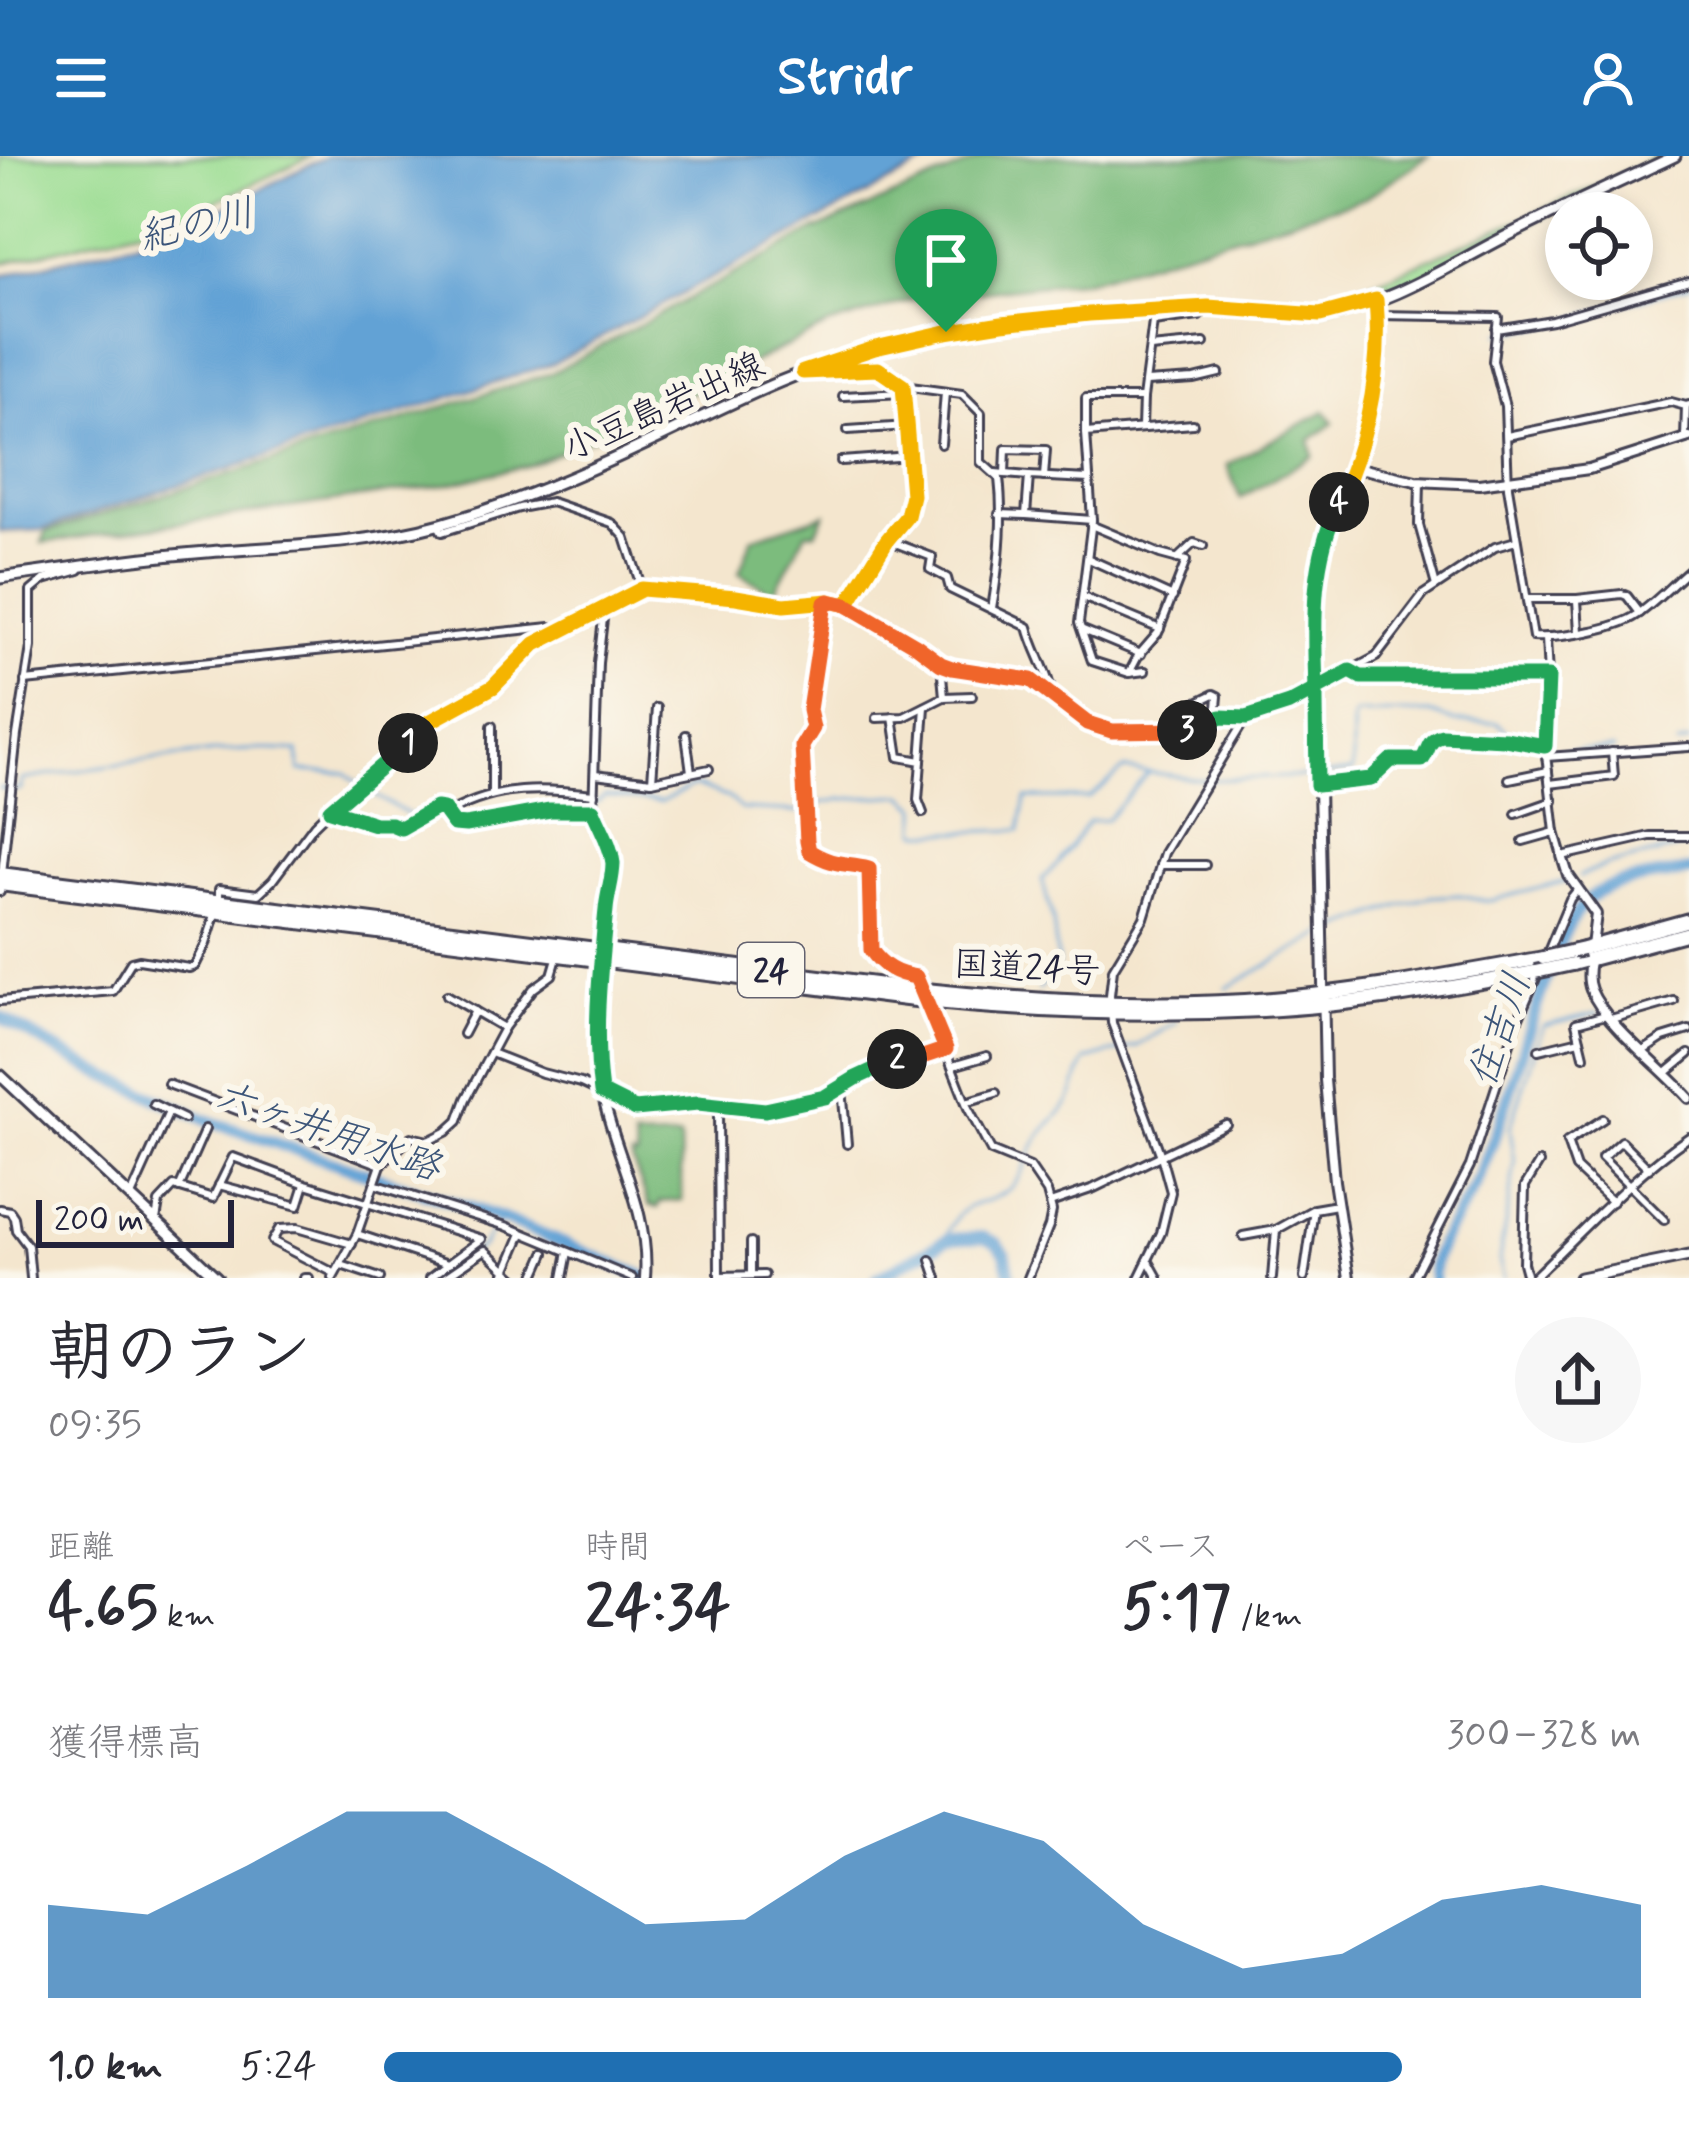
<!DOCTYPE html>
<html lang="ja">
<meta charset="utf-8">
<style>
body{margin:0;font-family:Mynerve,"Klee One",sans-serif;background:#f7f7f7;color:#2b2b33;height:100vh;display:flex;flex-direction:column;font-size:45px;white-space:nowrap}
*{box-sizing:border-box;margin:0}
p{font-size:39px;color:#7c7c81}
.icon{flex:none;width:66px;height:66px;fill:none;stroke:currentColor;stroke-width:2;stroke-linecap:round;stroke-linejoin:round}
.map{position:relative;height:1122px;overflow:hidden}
.panel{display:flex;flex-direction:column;background:#fff;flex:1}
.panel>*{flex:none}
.tools{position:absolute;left:1545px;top:36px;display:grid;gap:24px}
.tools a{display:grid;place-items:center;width:108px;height:108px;border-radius:50%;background:#fff;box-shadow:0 6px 18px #0003;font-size:60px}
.scale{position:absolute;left:36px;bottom:30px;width:198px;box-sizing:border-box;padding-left:12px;border:6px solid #22223b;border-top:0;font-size:33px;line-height:42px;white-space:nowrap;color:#22223b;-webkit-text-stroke:9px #fbf7ec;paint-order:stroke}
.pin{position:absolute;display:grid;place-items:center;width:102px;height:102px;color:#fff;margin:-123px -51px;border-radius:50% 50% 50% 0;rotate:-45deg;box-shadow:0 0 12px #0007}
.pin .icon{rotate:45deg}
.km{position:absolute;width:60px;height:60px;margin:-30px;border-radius:50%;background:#222;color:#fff;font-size:33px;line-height:60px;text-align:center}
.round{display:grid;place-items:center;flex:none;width:126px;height:126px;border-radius:63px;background:#f7f7f7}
.headline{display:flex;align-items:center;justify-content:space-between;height:204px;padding:0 48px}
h1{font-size:66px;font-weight:800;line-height:90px}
.metrics{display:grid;grid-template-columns:repeat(3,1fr);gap:18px;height:204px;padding:12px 48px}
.metrics div{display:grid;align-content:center}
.metrics b{font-size:60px;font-weight:800}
.metrics small{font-size:33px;font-weight:400}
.metrics p{font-size:33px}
.chart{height:336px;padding:24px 48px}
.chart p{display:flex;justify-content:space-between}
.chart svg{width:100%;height:216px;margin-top:12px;fill:#1f6fb2;opacity:.7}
ul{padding:0 48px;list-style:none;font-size:39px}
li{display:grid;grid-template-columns:192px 144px 1fr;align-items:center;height:90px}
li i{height:30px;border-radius:15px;background:#1f6fb2}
header{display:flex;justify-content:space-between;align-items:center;height:156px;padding:0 48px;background:#1f6fb2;color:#fff;font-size:54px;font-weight:800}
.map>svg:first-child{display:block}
.green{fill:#9bdd93;stroke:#5e8067;stroke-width:3}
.forest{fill:#7cbc7d;stroke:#4f6f5c;stroke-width:3}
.water{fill:#62a2d5;stroke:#426288;stroke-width:3}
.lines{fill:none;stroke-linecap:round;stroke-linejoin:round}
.stream{stroke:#62a2d5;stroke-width:3}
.river{stroke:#62a2d5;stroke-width:12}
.minor-casing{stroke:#423f51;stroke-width:12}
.tertiary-casing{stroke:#423f51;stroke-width:14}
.secondary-casing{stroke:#423f51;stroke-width:15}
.trunk-casing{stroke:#423f51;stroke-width:18}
.minor{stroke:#fff;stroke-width:6}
.tertiary{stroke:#fff;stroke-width:8}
.secondary{stroke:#fff;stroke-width:9}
.trunk{stroke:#fff;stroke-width:12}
.trunk-bridge-casing{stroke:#423f51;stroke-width:18;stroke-linecap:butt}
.trunk-bridge{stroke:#fff;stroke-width:12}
.split-1-casing{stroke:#fff;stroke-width:24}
.split-2-casing{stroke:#fff;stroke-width:24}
.split-3-casing{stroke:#fff;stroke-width:24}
.split-4-casing{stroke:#fff;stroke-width:24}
.split-5-casing{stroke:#fff;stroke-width:24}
.split-1{stroke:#f5b400;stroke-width:15}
.split-2{stroke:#22a559;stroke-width:15}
.split-3{stroke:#f0652b;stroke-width:15}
.split-4{stroke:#22a559;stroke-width:15}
.split-5{stroke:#f5b400;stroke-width:15}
.labels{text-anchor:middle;stroke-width:12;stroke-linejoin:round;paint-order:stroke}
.shield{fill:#fbf7ec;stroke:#636270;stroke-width:3}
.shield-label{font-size:33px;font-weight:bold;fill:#22223b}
.street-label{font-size:36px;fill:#22223b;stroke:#fbf7ec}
.water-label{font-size:39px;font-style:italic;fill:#3c5579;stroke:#fbf7ec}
</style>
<header><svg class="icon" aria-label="menu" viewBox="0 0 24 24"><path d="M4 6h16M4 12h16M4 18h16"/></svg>Stridr<svg class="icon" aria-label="person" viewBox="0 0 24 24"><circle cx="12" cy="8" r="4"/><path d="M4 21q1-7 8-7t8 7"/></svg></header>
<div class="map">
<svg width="1689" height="1122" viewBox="0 0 1689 1122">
<rect width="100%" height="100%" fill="#fbf7ec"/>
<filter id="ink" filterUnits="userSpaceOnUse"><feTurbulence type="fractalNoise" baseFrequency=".00833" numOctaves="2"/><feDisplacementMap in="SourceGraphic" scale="24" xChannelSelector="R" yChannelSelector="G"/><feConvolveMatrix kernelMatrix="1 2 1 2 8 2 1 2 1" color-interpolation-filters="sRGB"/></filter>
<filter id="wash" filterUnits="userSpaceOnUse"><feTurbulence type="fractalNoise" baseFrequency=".004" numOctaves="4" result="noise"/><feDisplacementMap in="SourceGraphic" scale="48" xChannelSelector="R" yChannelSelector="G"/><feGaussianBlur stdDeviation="2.7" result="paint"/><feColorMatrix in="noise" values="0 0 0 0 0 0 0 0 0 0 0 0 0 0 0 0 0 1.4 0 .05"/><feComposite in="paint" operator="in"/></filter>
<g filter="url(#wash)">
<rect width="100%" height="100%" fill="#f4e6ce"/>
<g class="green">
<polygon points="0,0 312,0 178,63 0,108"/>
<polygon points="1658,0 1667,0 1421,121 1324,152 1263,150 1315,144 1378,125 1572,41"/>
</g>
<g class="forest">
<polygon points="987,0 1428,0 1365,42 1088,124 915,143 828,170 633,265 530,309 444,329 42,387 46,376 551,217 815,74"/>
<polygon points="1325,255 1334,267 1310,284 1313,300 1240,342 1227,309"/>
<polygon points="825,358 816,376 806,376 774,437 739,417 752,382"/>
<polygon points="680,982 682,1044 660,1046 658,1052 649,1049 631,1001 637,1001 634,983"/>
</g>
<polygon class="water" points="327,0 939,0 552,208 41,374 0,376 0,120 177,75"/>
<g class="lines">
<g class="stream">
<polyline points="1501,177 1551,169 1689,129"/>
<polyline points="1525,584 1544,585"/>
<polyline points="1677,589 1689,586"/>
<polyline points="1550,593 1559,595 1614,593"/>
<polyline points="1323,619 1353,615 1353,563 1356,558 1430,557 1456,566 1497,566 1515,583"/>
<path d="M 0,632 L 10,635 L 21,634 L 22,624 C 63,616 104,611 145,605 C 195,598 248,590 298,595 L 300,615 L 346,617 L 365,634 L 411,660 L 428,654"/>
<polyline points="517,657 562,649 590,651 605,640 661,646 693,630 700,631 729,642 741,653 797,656 811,649 842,643 904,639 918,651 918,675 923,677 1020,674 1026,642 1089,642 1124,613 1207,624 1315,620"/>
<polyline points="1579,721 1607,709 1689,690"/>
<polyline points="1227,832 1325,777 1401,749 1429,741 1460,739 1489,745 1567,725"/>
<polyline points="1039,834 1058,809 1053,765 1042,723 1057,709 1089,665 1106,664 1148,617"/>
<path d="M 948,1083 L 946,1080 C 965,1036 983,1055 1010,1032 C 1024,1020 1028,998 1038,983 C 1046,969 1060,960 1068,947 C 1077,934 1077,917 1086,904 L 1137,890 L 1176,866"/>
<polyline points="896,1113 899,1122"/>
<polyline points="436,1122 482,1090 501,1062"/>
<polyline points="1504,1122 1499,1104 1515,1007 1510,972 1543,870 1598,857"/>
</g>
<g class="river">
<polyline points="0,861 93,914 206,964 501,1062 648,1122"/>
<polyline points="877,1122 948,1083 983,1081 997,1087 1005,1097 1011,1122"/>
<path d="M 1433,1122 C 1431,1089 1460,1059 1474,1031 C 1505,964 1521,890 1547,821 C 1557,795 1568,758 1591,741 C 1612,724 1662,720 1689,715"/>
</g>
</g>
</g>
<g filter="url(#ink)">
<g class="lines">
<g class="minor-casing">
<g id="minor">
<path d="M 1377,159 L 1498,161 L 1493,205 L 1505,250 L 1508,331 L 1533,481 C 1559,483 1616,473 1637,459 C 1656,446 1672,428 1689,414"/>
<polyline points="1496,173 1552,164 1689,125"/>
<polyline points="1150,192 1204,187"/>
<path d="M 813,215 L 878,213 L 903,230 L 962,238 L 981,257 L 981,306 L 999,322 C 1004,363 999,411 992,452"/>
<polyline points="1146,226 1194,223 1219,217"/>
<polyline points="843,240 904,237"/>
<polyline points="1142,272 1143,242"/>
<polyline points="848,274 908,270"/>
<polyline points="1086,277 1193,268"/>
<polyline points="1507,280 1671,246 1686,250 1689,249"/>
<polyline points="1685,283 1686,250"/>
<polyline points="941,288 945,236"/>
<polyline points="841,305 910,300"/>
<polyline points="995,317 1005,318 1006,293 1046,294 1044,321"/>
<polyline points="1005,318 1029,320"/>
<polyline points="1089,323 1029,320 1026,359 1092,364"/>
<polyline points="1420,325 1419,369 1436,430"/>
<polyline points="999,358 1025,359"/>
<polyline points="438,369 442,376 519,352 551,346 612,367 625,381 642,433"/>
<polyline points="1091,369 1160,398 1186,405 1158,477 1138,500 1129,517"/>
<path d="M 887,384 L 932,401 L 930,413 L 947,422 L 950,433 L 1028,471 C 1034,495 1047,513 1052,538"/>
<polyline points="1089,403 1173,441"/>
<polyline points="1177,403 1194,387 1203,390"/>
<polyline points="1083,441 1160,473"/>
<polyline points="1527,443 1577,443 1622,438 1627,440 1640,457"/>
<polyline points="1577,444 1579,476"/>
<path d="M 825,447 L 809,554 L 813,572 L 802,590 L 801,607 L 807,685 L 809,695 C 837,713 843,705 869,712 L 871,794 C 883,811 896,818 916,821 L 919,830"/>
<polyline points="847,449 887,384 907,360 912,339 903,230"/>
<polyline points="1083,474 1141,498"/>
<polyline points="1546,482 1548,521 1545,590 1555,676 1562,700 1650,680 1689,680"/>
<polyline points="1145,515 1129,517 1092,505 1079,467 1092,364 1086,277 1086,242 1143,242 1153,166 1199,160 1205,154"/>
<polyline points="1350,515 1376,501 1424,438 1495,391 1516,385"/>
<polyline points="25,525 550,471 554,477"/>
<polyline points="944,541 972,540"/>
<polyline points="893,561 899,601 921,605 918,644 923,657"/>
<polyline points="877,562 904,561 944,541 941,508"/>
<polyline points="492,570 492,639"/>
<polyline points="1190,573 1181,554 1214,538 1218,540 1216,563"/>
<polyline points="686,579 691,616"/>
<polyline points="1546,601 1689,591"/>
<polyline points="921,605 925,551"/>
<polyline points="595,618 652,625 709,613"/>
<polyline points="1509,623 1548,615"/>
<polyline points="652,625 657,552"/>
<polyline points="1550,628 1614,620 1612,596"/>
<polyline points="1320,629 1371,623 1391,604 1422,604 1433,582 1441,580 1505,583 1545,590"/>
<polyline points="332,654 375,668 391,668 401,672 436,652 443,653 454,668 466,669 550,654 593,654"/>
<path d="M 452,655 C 499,630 543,632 594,638"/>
<polyline points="1516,658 1553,645"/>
<polyline points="1523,685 1555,676"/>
<polyline points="1160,709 1205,709"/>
<polyline points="0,736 17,579 31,491 31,435 44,424 79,414"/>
<polyline points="219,742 219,733 258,738 272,725 314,669 350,634 392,603 431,565 493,531 535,488 642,433 736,441 784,449 834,446 847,449 941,508 951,512 1031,524 1087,567 1112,575 1130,576 1188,574 1221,561 1246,562 1289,547 1350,515 1362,521 1548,521"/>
<polyline points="603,793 613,712 610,691 593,654 598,507 604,454"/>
<polyline points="1547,798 1570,743 1578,733"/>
<polyline points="447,839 504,872"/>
<polyline points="0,845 113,835 131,806 139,804 189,812 195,810 206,788 216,755"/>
<polyline points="927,848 968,952 991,995 1030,1011 1047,1036 1052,1055 1049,1070 1028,1122"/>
<polyline points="1611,863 1674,845"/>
<polyline points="463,878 475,855"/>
<polyline points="1539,894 1580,884"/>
<polyline points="1643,895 1663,882 1689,874"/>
<polyline points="491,897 542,917 581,927 636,953 681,947 765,954 788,951 825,941 895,902 906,907 946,893"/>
<polyline points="1584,900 1576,867 1606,859"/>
<polyline points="953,910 987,900"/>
<polyline points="1666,917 1689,898"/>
<polyline points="168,928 381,1009"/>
<polyline points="842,932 847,988"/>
<polyline points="966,946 996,937"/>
<polyline points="153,948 184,963"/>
<polyline points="718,952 719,1122"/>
<polyline points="1603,963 1567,986 1576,1012 1612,1046"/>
<polyline points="1649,1013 1621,985 1602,1002 1664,1064"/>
<polyline points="374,1028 506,1070 632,1122"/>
<polyline points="219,1029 298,1050 305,1028"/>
<polyline points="179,1032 205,973"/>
<polyline points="131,1040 169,956"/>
<polyline points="1050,1047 1094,1032 1226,968"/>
<polyline points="0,1053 10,1055 14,1061 16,1074 28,1090 31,1122"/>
<polyline points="156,1064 159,1046 174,1030 213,1042 233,1001 306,1028 482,1083 448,1108 357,1078"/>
<polyline points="1243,1080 1276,1074 1314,1053 1337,1049"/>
<polyline points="751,1086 751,1119"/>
<polyline points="931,1104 937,1122"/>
<polyline points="1148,1104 1158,1122"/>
<polyline points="341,1109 380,1122"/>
<polyline points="334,1117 272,1085 279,1073 297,1072 352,1088"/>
<polyline points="719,1120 764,1119"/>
<polyline points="304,1122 309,1122"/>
<polyline points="333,1122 357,1078 381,1009 411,981 428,985 446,976 458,965 466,943 504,872 533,833 552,819 557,802"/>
<polyline points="430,1122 448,1108"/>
<polyline points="444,1122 485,1094 515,1122"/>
<polyline points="503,1122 521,1080"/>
<polyline points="534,1122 545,1097"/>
<polyline points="563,1122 568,1096"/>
<polyline points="1139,1122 1161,1077 1171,1036 1161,1000 1112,867 1110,839 1113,813 1144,762 1164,697 1246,562"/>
<polyline points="1272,1122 1276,1074"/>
<polyline points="1304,1122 1314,1053"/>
<polyline points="1413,1122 1470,1010 1517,866 1539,815"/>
<polyline points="1527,1122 1523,1107 1525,1030 1539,1007"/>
<path d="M 1533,1122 C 1582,1075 1633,1019 1689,981"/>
</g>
</g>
<g class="tertiary-casing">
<g id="tertiary">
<polyline points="1355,311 1416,325 1479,328 1589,313 1689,281"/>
<polyline points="1562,700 1568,719 1596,758 1592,790"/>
<path d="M 602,801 C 599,847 592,896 603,941 C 617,1003 650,1057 645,1122"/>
<path d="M 1590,805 C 1588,815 1587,824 1591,834 C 1606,870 1662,911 1689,942"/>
<polyline points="1349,1122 1334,1025 1325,924 1315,432 1320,395 1355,311 1370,258 1375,223 1376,145"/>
</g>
</g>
<g class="secondary-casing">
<g id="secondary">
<path d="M 0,422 C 69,412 138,401 207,396 C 285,390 365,389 441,368 C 513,348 585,317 652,285 C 726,250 799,212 878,192 C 987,163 1100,154 1211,151 C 1247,150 1284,163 1320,159 C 1384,152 1447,111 1503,82 C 1559,53 1618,27 1675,0"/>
<polyline points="0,919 217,1122"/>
<polyline points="1580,1122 1689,1100"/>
</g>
</g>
<g class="trunk-casing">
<g id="trunk">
<path d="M 0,718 L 907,832 C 1024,845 1154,853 1272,843 C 1363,835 1453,818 1543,802"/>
<path d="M 0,728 L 906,843 C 1024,856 1144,860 1263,854 C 1355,849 1446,833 1535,816"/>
<polyline points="1583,793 1689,764"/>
<polyline points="1572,808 1689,777"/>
</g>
</g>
<use href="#minor" class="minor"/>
<use href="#tertiary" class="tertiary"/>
<use href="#secondary" class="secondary"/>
<use href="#trunk" class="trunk"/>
<g class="trunk-bridge-casing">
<g id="trunk-bridge">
<polyline points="1543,802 1583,793"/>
<polyline points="1535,816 1572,808"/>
</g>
</g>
<use href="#trunk-bridge" class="trunk-bridge"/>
</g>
</g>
<g class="lines" filter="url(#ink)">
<g class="split-1-casing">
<polyline id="split-1" points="408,587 431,565 493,531 535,488 642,433 736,441 784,449 829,445 847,449 887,384 907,360 912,339 903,230 878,213 803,216 875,192 946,176"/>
</g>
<g class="split-2-casing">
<path id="split-2" d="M 408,587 L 330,654 L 375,668 L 391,668 L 401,672 L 436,652 L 443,653 L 454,668 L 466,669 L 550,654 L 593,654 C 600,672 611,688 613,707 C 613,723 607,739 606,754 C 600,814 593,876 601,936 L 635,953 L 698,947 L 765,954 L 825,941 L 856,922 L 897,903"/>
</g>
<g class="split-3-casing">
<path id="split-3" d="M 897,903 L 905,907 L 946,893 L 916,821 C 896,818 883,811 871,794 L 869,712 C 844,706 835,711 809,695 L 807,685 L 802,590 L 813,572 L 809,554 L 825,447 L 829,445 L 847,449 L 917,490 L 941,508 L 952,512 L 1031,524 L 1087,567 L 1112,575 L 1187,574"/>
</g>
<g class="split-4-casing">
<path id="split-4" d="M 1187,574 L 1221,561 L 1246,562 L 1289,548 L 1350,515 L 1361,521 L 1548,521 L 1545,590 L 1505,583 L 1442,580 C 1426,584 1430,594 1422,604 L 1391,604 L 1371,623 L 1317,629 L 1316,545 L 1316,534 C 1314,467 1310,409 1339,346"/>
</g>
<g class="split-5-casing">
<path id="split-5" d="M 946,176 L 1002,167 L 1089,158 L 1208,151 L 1320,159 L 1376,144 C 1382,214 1368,282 1339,346"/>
</g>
<use href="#split-1" class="split-1"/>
<use href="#split-2" class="split-2"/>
<use href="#split-3" class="split-3"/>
<use href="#split-4" class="split-4"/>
<use href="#split-5" class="split-5"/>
</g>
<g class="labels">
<rect class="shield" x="738" y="787" width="66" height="54" rx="9"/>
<g class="shield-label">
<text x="771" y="826">24</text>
</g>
<g class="street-label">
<text transform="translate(663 249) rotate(-24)" y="13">小豆島岩出線</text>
<text transform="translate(1027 810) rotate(3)" y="13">国道24号</text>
</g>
<g class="water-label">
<text transform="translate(196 67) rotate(-13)" y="14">紀の川</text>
<text transform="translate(1498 873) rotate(-71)" y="14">住吉川</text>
<text transform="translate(329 973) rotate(19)" y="14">六ヶ井用水路</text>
</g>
</g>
</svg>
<div class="tools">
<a><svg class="icon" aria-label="locate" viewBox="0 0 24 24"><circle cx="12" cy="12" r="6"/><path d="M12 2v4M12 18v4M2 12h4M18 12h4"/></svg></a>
</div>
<div class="scale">200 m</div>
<div class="pin" style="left:946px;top:176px;background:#1e9e55"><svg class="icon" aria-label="arrive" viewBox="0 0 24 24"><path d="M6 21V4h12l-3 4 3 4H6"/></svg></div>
<b class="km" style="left:408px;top:587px">1</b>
<b class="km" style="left:897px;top:903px">2</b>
<b class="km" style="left:1187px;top:574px">3</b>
<b class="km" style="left:1339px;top:346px">4</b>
</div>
<section class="panel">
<div class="headline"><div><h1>朝のラン</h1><p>09:35</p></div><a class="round"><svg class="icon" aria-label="share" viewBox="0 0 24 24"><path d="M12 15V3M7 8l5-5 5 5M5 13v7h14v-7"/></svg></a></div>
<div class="metrics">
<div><p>距離</p><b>4.65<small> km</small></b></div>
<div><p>時間</p><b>24:34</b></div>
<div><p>ペース</p><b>5:17<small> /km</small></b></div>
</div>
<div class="chart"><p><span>獲得標高</span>300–328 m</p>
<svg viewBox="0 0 160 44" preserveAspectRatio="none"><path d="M0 44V25L10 27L20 17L30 6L40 6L50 17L60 29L70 28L80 15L90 6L100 12L110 29L120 38L130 35L140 24L150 21L160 25V44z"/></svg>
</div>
<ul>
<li><b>1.0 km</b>5:24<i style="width:81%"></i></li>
</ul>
</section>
